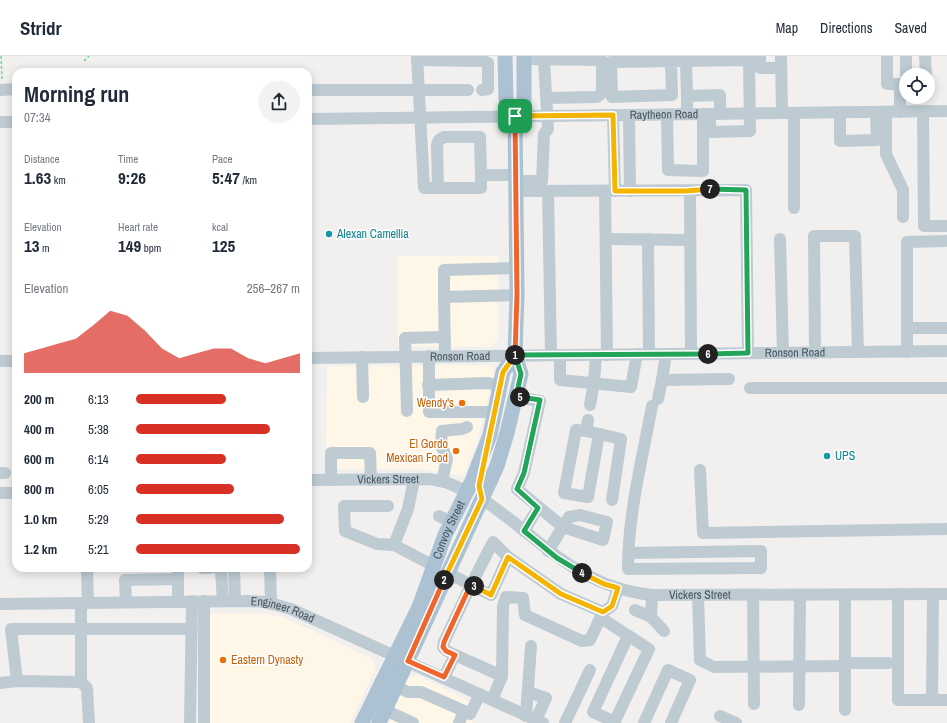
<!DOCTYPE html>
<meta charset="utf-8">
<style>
body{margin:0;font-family:"Archivo Narrow",sans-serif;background:#f2f2f3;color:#1f2937;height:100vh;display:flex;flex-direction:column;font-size:15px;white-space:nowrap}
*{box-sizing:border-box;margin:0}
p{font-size:13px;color:#747a83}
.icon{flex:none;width:22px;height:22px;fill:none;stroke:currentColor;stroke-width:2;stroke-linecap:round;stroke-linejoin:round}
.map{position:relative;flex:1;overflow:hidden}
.panel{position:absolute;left:12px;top:12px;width:300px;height:504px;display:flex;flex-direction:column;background:#fff;border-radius:12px;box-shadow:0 2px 10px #0003}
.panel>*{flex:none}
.tools{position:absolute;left:899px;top:12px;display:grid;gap:8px}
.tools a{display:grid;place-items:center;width:36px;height:36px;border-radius:50%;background:#fff;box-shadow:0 2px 10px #0003;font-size:20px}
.pin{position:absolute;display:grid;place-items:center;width:34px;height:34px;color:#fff;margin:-17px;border-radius:8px;box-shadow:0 2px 6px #0006}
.km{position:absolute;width:20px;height:20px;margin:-10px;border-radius:50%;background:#222;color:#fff;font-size:11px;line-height:20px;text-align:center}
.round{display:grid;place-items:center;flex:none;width:42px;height:42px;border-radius:21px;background:#f2f2f3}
.head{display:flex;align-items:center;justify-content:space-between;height:68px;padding:0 12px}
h1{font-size:22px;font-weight:700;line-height:30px}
.stats{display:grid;grid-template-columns:repeat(3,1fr);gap:6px;height:68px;padding:4px 12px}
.stats div{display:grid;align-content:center}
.stats b{font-size:17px;font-weight:700}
.stats small{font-size:11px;font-weight:400}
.stats p{font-size:11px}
.chart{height:112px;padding:8px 12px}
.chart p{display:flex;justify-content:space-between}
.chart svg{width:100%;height:72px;margin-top:4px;fill:#d93025;opacity:.7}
ul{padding:0 12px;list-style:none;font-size:13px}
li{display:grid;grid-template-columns:64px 48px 1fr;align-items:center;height:30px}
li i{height:10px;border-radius:5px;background:#d93025}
header{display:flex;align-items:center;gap:24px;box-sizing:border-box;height:56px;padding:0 20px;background:#fff;border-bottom:1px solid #e0e1e3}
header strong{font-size:19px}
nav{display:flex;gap:22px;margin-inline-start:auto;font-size:14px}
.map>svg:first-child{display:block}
.commercial{fill:#fef6e7}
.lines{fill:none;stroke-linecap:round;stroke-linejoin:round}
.path{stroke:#6cd79d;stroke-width:1.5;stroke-dasharray:3 2;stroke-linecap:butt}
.minor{stroke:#becbd3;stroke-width:12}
.major{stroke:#acc1d2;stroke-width:15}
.split-1-casing{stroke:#fff;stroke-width:8}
.split-2-casing{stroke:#fff;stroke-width:8}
.split-3-casing{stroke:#fff;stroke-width:8}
.split-4-casing{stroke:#fff;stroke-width:8}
.split-5-casing{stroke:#fff;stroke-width:8}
.split-6-casing{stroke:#fff;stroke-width:8}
.split-7-casing{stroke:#fff;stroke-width:8}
.split-8-casing{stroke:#fff;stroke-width:8}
.split-1{stroke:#f0652b;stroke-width:5}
.split-2{stroke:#f5b400;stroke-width:5}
.split-3{stroke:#f0652b;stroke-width:5}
.split-4{stroke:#f5b400;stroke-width:5}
.split-5{stroke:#22a559;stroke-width:5}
.split-6{stroke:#22a559;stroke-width:5}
.split-7{stroke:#22a559;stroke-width:5}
.split-8{stroke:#f5b400;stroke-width:5}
.culture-dot{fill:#0f9aa8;stroke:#fff;stroke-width:1.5}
.food-dot{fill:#e8710a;stroke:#fff;stroke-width:1.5}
.labels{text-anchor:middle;stroke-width:3;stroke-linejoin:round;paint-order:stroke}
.street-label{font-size:12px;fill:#45545f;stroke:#fff}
.culture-label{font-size:12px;fill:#0d838f;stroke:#fff;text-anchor:start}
.food-label{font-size:12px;fill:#c56008;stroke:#fff;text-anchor:end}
</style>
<header>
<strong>Stridr</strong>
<nav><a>Map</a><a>Directions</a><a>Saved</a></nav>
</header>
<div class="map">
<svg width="947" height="667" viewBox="0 0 947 667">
<rect width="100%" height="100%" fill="#f2efef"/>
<g class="commercial">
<polygon points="397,200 498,200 498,285 491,291 398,290"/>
<polygon points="485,309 493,311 494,320 477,386 463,420 421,413 326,413 327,310"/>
<polygon points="260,557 279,560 292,565 373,603 376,612 350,667 199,667 199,558"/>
<polygon points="417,619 480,651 472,667 385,667 404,624"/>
</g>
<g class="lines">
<g class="path">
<polyline points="1,0 2,23"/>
<polyline points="84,5 89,0"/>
</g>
<g class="minor">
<polyline points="417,0 424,132 481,132 481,119 516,119"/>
<polyline points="760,0 760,12 781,12"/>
<polyline points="781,0 782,57"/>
<polyline points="887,0 887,28 906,28"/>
<polyline points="906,0 906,19"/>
<polyline points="925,0 926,19"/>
<polyline points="524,3 602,4 602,37 597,41 547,42"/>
<polyline points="417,4 482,5 482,0"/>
<polyline points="671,5 672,39 612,41 611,6 749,4 750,75 710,76 710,58"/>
<polyline points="686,5 687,40"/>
<polyline points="900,28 900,56"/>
<polyline points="0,34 16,33"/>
<polyline points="308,34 468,34"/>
<polyline points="482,34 488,33 488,7 482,5"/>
<polyline points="840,56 840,85 877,84 876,56"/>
<polyline points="886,56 886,98 903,134 903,161"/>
<polyline points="923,56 924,170 947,170"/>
<polyline points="794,57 794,152"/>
<polyline points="667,58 668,114 703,115 703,65"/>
<polyline points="687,58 687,40 720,39 720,58"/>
<polyline points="613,59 615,135"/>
<polyline points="629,59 630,135"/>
<path id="s1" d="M 308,63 L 947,55"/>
<polyline points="0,66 16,66"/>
<polyline points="516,125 542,125 544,78 548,73 544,4"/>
<polyline points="438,132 437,89 439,84 444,81 480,81 481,119"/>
<polyline points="517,135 746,134 748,297"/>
<polyline points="548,135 551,299"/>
<polyline points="605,135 607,299"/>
<polyline points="690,135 691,298"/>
<polyline points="606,183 689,184"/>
<polyline points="648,183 649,298"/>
<polyline points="780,183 783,297"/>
<polyline points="517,212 444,214 444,241 517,239"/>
<polyline points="444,241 445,300"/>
<polyline points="907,272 947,272"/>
<polyline points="907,296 907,186 947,185"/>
<polyline points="815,297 814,180 855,180 858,296"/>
<polyline points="666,298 662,324 729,323"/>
<polyline points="560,299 560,324 631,331 637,298"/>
<polyline points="429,300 429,356 495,356"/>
<polyline points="362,301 363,341"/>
<path id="s2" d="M 308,302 L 947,295"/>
<polyline points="0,305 16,305"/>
<polyline points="428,329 488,327 500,330"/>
<polyline points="750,332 947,332"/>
<polyline points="516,341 540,345 524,417 517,433 563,471 603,484 607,466 580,459 569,461 548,495"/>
<polyline points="658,343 662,324"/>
<polyline points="590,349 594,326 596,299"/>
<polyline points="407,355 405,282 445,281"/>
<polyline points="588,364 586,375 621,383 612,444"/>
<polyline points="586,375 576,374 564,437 588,441 599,378"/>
<polyline points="700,414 703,477 947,473"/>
<polyline points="0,417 5,417"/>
<path id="s3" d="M 308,424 L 430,423 L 448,427 L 466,435"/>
<polyline points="331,424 331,397 370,397 371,424"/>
<polyline points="414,424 408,453 394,489 434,510"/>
<polyline points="442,425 447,403 441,389 442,375 462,373 467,371"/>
<polyline points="0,437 16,437"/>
<path id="s4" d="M 482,443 C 542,483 574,530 652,539 L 947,538"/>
<polyline points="388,450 344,450 345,475 377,488 394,489"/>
<polyline points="439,460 451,466"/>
<polyline points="524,475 538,452"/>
<path d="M 628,497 L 761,495 L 761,512 L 628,513 C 628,458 642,404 652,350"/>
<polyline points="87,512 88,547"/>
<polyline points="178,512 178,546"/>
<polyline points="202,512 210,512"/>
<polyline points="217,512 221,515 223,545"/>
<polyline points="234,512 235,545"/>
<polyline points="270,512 271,548"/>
<polyline points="471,529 493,486 508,501 561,538 603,556"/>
<polyline points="471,529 491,539 508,501"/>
<polyline points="898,538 898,644 947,644"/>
<polyline points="652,539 651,561 664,575"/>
<polyline points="698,539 700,604 714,611 845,610"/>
<polyline points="753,539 754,648"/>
<polyline points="845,539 845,654"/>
<polyline points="204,545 204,667"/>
<polyline points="126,546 125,524 178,523"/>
<path id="s5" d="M 0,548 L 248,545 L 266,546 L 291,553 L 543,667"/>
<polyline points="635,554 651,561"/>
<polyline points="601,562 649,593 614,667"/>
<polyline points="455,599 502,620"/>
<polyline points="845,607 888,607"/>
<polyline points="444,621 455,599 447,595 443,591 444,586 471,529 448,517"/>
<polyline points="17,625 11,573 192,573"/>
<polyline points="81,626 81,547"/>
<polyline points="0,627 17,625 81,626 87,632 89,667"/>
<polyline points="396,631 408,636 421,636 464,655 459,667"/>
<polyline points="528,636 546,642 536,664"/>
<polyline points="492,644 502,620 503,550 506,541 523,542 525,559 582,585 590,584 603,556 612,550 618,532"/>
<polyline points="932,644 933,538"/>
<polyline points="799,649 800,539"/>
<polyline points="385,654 413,667"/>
<polyline points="464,655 470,658 480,638"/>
<polyline points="526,660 531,590"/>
<polyline points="720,660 736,667"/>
<polyline points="615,666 593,656 628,580"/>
<polyline points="190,667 192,545"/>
<polyline points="565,667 590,614"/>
<polyline points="644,667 668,614 690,624 671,667"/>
</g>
<g class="major">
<polyline points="515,60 524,45 524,0"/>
<path id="s6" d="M 362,667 L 419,551 L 445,479 L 472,425 L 490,379 L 503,316 L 515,299"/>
<polyline points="379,667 497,410 507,377 521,318 515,299 517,239 515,60 506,44 505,0"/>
</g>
</g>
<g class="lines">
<g class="split-1-casing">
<polyline id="split-1" points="515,299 517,239 515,60"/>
</g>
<g class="split-2-casing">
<polyline id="split-2" points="444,524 482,443 479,430 503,316 515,299"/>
</g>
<g class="split-3-casing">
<polyline id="split-3" points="444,524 408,605 444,621 455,599 446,595 443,591 444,586 471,528 474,530"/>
</g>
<g class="split-4-casing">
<polyline id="split-4" points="474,530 491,539 508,501 561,538 603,556 612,550 618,532 604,528 582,517"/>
</g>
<g class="split-5-casing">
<polyline id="split-5" points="520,341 540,344 524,417 517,433 538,452 524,475 557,502 582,517"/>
</g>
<g class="split-6-casing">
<polyline id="split-6" points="520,341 516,341 521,318 515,299 708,298"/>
</g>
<g class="split-7-casing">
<polyline id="split-7" points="708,298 748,297 746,134 710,133"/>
</g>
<g class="split-8-casing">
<polyline id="split-8" points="515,60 613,59 615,135 686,135 710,133"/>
</g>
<use href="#split-1" class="split-1"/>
<use href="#split-2" class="split-2"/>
<use href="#split-3" class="split-3"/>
<use href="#split-4" class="split-4"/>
<use href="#split-5" class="split-5"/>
<use href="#split-6" class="split-6"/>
<use href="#split-7" class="split-7"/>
<use href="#split-8" class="split-8"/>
</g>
<g class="culture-dot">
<circle cx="329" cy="178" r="4"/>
<circle cx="827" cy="400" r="4"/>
</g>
<g class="food-dot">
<circle cx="462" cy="347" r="4"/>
<circle cx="456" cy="395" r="4"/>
<circle cx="223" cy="604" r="4"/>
</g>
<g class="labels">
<g class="street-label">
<text dy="4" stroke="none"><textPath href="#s1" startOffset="356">Raytheon Road</textPath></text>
<text dy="4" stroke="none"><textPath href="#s2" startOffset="487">Ronson Road</textPath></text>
<text dy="4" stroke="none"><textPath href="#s2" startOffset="152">Ronson Road</textPath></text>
<text dy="4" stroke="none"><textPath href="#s3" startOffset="80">Vickers Street</textPath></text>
<text dy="4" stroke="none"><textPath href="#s6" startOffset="212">Convoy Street</textPath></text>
<text dy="4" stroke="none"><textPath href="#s4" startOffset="246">Vickers Street</textPath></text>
<text dy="4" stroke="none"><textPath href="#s5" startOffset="284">Engineer Road</textPath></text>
</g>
<g class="culture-label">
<text x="337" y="182">Alexan Camellia</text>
<text x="835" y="404">UPS</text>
</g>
<g class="food-label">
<text x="454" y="351">Wendy's</text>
<text x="448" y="392">El Gordo<tspan x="448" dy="14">Mexican Food</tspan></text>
<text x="231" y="608" text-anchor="start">Eastern Dynasty</text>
</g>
</g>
</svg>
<div class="tools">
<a><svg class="icon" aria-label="locate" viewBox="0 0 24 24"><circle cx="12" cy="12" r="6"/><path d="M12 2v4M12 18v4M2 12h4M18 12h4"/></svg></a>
</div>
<div class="pin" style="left:515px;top:60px;background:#1e9e55"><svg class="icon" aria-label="arrive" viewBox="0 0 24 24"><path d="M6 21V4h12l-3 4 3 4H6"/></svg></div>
<b class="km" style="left:515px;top:299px">1</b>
<b class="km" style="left:444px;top:524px">2</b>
<b class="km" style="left:474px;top:530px">3</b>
<b class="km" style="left:582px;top:517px">4</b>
<b class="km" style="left:520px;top:341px">5</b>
<b class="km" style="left:708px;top:298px">6</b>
<b class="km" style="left:710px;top:133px">7</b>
<section class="panel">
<div class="head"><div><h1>Morning run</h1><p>07:34</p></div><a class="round"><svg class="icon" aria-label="share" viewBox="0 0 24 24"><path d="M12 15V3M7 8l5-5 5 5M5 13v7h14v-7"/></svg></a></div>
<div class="stats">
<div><p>Distance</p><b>1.63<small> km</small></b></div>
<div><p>Time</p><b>9:26</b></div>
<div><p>Pace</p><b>5:47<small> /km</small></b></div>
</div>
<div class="stats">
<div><p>Elevation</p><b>13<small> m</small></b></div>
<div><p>Heart rate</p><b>149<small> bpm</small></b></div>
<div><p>kcal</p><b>125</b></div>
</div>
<div class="chart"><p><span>Elevation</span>256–267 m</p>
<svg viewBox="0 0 160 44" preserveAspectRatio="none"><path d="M0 44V32L10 29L20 26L30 23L40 15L50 6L60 9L70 18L80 29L90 35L100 32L110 29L120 29L130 35L140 38L150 35L160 32V44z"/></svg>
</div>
<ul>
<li><b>200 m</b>6:13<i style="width:55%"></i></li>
<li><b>400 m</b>5:38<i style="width:82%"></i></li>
<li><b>600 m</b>6:14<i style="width:55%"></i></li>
<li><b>800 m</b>6:05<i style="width:60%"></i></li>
<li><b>1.0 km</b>5:29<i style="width:90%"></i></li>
<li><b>1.2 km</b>5:21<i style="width:100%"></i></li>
</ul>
</section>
</div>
